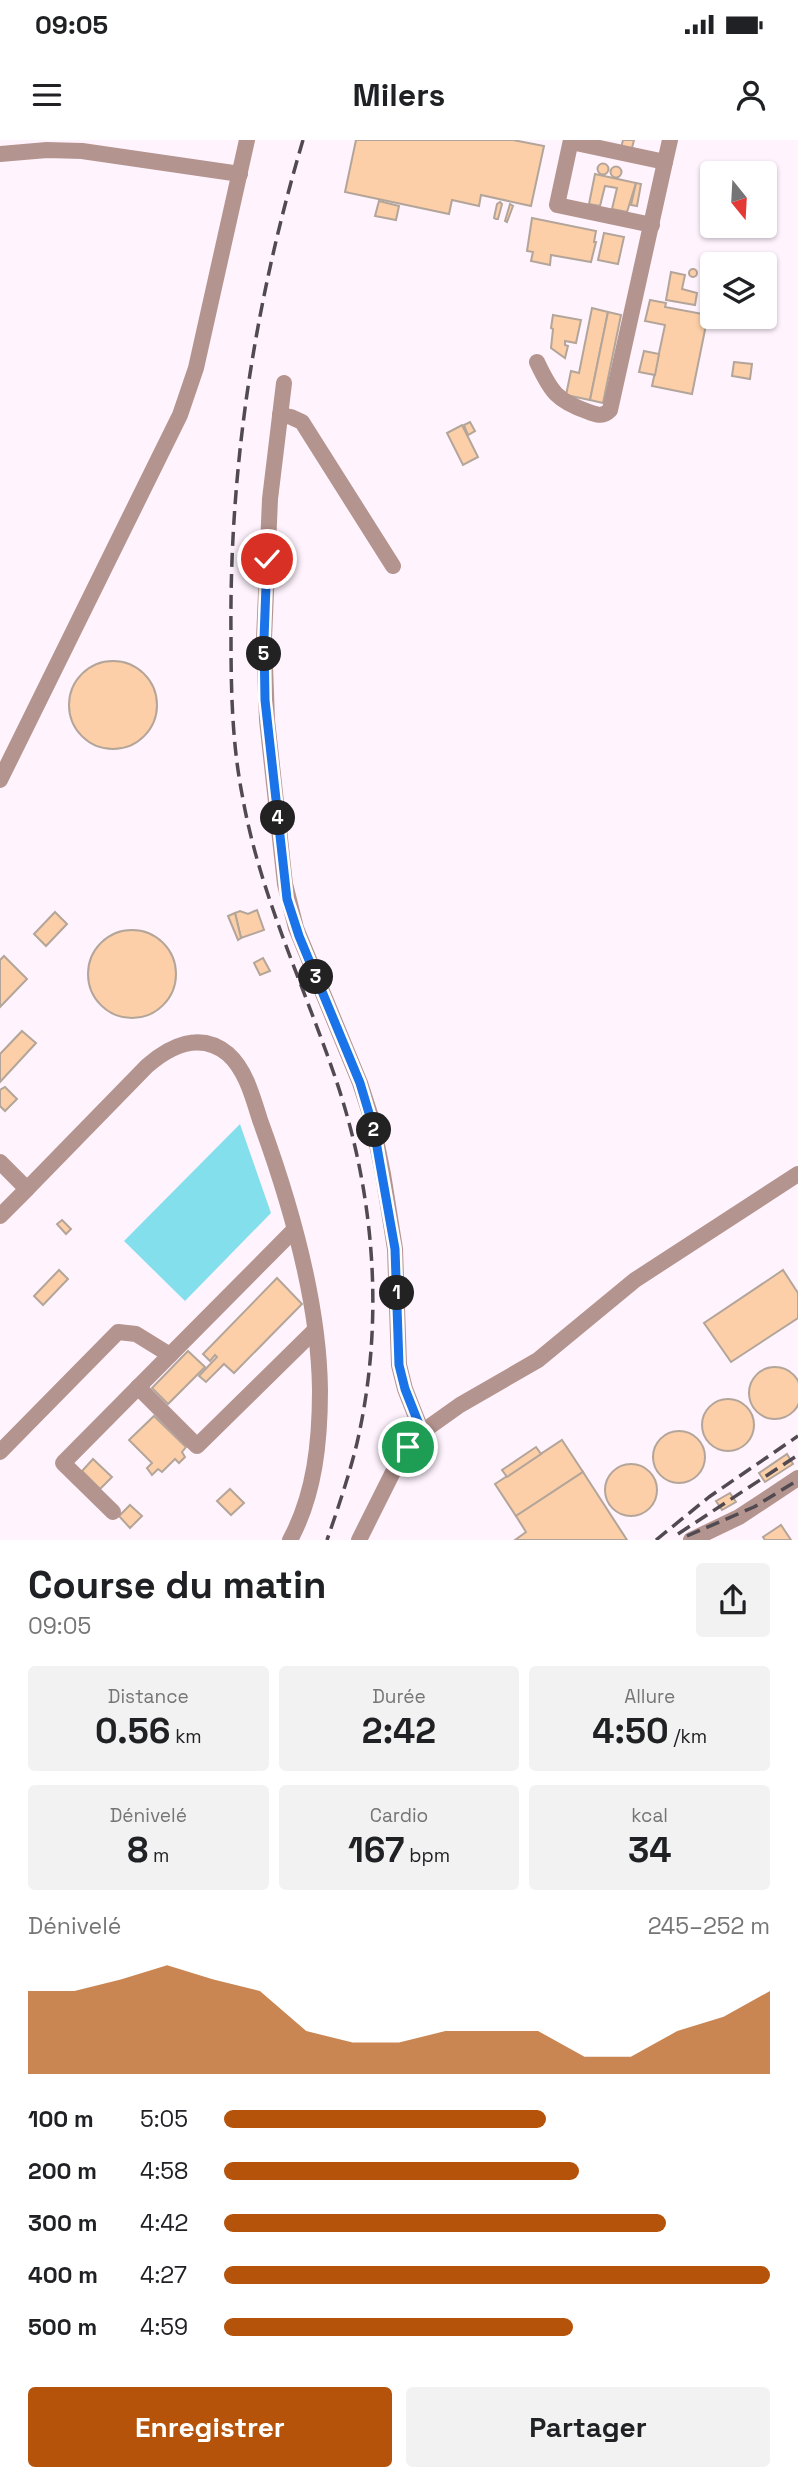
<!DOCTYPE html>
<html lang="fr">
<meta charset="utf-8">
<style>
body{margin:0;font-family:"Space Grotesk",sans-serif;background:#f2f2f2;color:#202124;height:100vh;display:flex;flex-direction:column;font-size:26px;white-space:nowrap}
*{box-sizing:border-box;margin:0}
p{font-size:23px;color:#757577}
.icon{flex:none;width:38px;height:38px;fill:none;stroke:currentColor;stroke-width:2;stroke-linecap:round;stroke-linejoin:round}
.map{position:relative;height:1400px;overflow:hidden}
.panel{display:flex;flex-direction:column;background:#fff;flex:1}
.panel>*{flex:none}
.needle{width:46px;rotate:162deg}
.buttons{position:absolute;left:700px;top:21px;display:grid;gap:14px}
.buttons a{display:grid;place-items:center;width:77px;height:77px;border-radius:7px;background:#fff;box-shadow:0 2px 5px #0004;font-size:35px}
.pin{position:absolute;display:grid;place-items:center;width:60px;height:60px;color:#fff;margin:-30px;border:4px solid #fff;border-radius:50%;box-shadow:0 2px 7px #0007}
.km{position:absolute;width:35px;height:35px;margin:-18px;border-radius:50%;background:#222;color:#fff;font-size:19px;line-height:35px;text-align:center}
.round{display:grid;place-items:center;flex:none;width:74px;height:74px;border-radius:7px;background:#f2f2f2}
.summary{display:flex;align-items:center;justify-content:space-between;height:119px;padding:0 28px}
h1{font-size:38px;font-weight:600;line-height:52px}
.figures{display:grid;grid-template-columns:repeat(3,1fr);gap:10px;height:119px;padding:7px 28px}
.figures div{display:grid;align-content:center;border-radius:7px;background:#f2f2f2;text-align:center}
.figures b{font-size:35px;font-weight:600}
.figures small{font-size:19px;font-weight:400}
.figures p{font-size:19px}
.chart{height:196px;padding:14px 28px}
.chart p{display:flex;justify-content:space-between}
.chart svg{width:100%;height:126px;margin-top:7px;fill:#b45309;opacity:.7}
.button{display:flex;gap:14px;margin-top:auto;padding:14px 28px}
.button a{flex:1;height:80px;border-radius:7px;background:#b45309;color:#fff;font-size:28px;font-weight:600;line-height:80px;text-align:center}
.button a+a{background:#f2f2f2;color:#202124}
ul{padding:0 28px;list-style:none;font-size:23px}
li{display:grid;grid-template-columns:112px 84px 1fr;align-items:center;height:52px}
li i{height:18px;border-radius:9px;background:#b45309}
.status{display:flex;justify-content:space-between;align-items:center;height:49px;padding:0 35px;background:#fff;direction:ltr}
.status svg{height:19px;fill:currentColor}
header{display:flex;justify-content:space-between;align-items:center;height:91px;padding:0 28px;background:#fff;font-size:32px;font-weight:600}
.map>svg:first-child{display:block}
.water{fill:#84dfed}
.building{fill:#fccfa8;stroke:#b3a599;stroke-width:2}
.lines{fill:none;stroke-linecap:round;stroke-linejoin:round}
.minor{stroke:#b4948f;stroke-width:16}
.rail{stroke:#514a50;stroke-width:3.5;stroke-dasharray:14 7;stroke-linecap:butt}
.route-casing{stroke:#fff;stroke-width:14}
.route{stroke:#1a73e8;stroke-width:9}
</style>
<div class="status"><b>09:05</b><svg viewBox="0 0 49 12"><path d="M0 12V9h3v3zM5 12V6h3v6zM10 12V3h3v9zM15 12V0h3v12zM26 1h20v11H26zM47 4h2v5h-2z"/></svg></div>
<header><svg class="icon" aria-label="menu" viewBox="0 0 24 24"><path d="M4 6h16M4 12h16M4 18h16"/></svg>Milers<svg class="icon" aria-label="person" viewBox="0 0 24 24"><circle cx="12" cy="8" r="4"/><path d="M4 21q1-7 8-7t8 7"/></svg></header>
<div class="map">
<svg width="798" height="1400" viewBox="0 0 798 1400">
<rect width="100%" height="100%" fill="#fff3fe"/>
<polygon class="water" points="240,984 271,1073 185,1161 124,1101"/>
<g class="building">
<polygon points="356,0 513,0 544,6 531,66 481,55 479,66 452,60 449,74 345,52"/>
<polygon points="623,0 634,0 631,12 621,8"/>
<circle cx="603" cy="29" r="5.5"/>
<circle cx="616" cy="32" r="5.5"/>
<polygon points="725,28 735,31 737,33 718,33"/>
<polygon points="595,34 636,43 627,72 612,69 617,48 605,46 600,66 589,64"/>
<polygon points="636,43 641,44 637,66 631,65"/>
<polygon points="379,61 399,66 396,80 375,76"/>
<polygon points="500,62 502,64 498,79 496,79 494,78 497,64"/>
<polygon points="510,64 513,66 507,82 505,81"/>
<polygon points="532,78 596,91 594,102 596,102 591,122 551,115 550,125 531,121 533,112 527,111"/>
<polygon points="604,93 624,97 618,124 598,120"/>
<circle cx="693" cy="133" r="4"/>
<polygon points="671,132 685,135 682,149 697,153 695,165 666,160"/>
<polygon points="650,160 666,163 665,167 708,175 692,254 652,246 665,185 645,181"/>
<polygon points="592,168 608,172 590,260 566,255 571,231 579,233"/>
<polygon points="608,172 621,175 603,263 590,260"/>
<polygon points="553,175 581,180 576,203 565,201 565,205 568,206 565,218 551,208 553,189 551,188"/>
<polygon points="644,211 659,214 655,235 639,232"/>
<polygon points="734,222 752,224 750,239 732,236"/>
<polygon points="470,282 475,291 468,295 464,285"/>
<polygon points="462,285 478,317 463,325 447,293"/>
<circle cx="113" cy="565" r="44"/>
<polygon points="257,770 264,790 241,798 235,773 240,771 248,774"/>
<polygon points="55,772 67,784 46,806 34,794"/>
<polygon points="235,773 241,798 238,800 228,776"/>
<circle cx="132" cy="834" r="44"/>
<polygon points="4,816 27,839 0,867 0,820"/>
<polygon points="263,818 270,831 260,835 254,823"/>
<polygon points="22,891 36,903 0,942 0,914"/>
<polygon points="5,947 17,959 5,971 0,966 0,950"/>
<polygon points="62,1080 71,1089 66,1094 57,1084"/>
<polygon points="59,1130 68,1139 43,1165 34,1156"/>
<polygon points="783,1130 798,1153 798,1178 731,1222 704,1183"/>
<polygon points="277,1138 302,1164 234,1233 224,1224 206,1242 199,1236 217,1217 215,1215 210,1221 203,1214"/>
<polygon points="188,1211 205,1227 168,1264 152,1248"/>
<circle cx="775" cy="1253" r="26"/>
<circle cx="728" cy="1285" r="26"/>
<polygon points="154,1276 186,1307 182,1312 185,1317 179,1323 175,1319 162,1332 158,1329 152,1335 147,1328 152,1323 129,1300"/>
<circle cx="679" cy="1317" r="26"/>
<polygon points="562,1300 583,1332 516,1376 495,1344"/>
<polygon points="536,1307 541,1314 507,1337 502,1330"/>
<polygon points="787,1314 793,1324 765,1342 759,1333"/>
<polygon points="93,1319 112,1337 100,1349 82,1331"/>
<circle cx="631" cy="1350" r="26"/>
<polygon points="583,1332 627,1400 515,1400 526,1392 516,1376"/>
<polygon points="230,1349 244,1363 231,1375 217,1361"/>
<polygon points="730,1353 736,1362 722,1370 716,1361"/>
<polygon points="130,1365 142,1376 130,1388 119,1376"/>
<polygon points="781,1385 791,1400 765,1400 763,1397"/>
</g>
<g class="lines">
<g class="minor">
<polyline points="571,0 557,65 652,85"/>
<polyline points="571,2 665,22 670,0"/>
<polyline points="0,14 47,10 82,11 240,34"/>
<path d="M 537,222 C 551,252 557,261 589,272 C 598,275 603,277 610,270 L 665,22"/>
<polyline points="284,243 270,359 264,499 267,580 285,744 296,788 360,943 372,980 383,1034 395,1109 399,1225 405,1249 422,1292"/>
<polyline points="280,275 291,277 302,282 393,426"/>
<polyline points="0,640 180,275 196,228 247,0"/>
<polyline points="0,1022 27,1049 0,1076"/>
<path d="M 27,1049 L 147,926 C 170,906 200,891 228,914 C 246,930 253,958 260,980 C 290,1062 319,1162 320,1250 C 320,1301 315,1354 290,1400"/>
<polyline points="138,1247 197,1306 315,1190"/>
<polyline points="0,1312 118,1192 136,1194 170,1215 294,1090"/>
<polyline points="113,1372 63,1323 170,1215"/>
<polyline points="359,1400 397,1324 413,1300 422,1292 460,1265 538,1220 635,1140 798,1034"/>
<polyline points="691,1400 739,1377 798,1338"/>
</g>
<g class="rail">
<path d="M 303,0 C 255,162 229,327 231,497 C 231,549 232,602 242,654 C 259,752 302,841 334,934 C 375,1052 385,1181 357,1303 C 349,1336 338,1368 327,1400"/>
<polyline points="678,1394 798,1315"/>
<polyline points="687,1396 754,1367 798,1340"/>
<polyline points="656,1400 709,1357 798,1296"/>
</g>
</g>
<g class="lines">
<g class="route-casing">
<polyline id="route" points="267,419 264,499 265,560 287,759 299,796 360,943 374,990 395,1109 399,1225 405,1249 422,1292 408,1307"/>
</g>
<use href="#route" class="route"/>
</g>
</svg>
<div class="buttons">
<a><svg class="needle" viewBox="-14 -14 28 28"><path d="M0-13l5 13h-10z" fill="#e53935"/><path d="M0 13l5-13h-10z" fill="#757577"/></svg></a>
<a><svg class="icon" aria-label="layers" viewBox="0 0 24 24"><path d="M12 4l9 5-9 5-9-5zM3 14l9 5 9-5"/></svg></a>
</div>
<div class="pin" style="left:408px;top:1307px;background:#1e9e55"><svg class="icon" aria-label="arrive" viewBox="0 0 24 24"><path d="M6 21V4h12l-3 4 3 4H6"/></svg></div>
<div class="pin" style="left:267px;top:419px;background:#d93025"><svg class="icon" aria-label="check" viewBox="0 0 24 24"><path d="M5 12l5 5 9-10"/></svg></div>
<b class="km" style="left:397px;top:1153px">1</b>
<b class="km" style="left:374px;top:990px">2</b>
<b class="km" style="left:316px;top:837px">3</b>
<b class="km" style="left:278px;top:678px">4</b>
<b class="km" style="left:264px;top:514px">5</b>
</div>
<section class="panel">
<div class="summary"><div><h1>Course du matin</h1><p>09:05</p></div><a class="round"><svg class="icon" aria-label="share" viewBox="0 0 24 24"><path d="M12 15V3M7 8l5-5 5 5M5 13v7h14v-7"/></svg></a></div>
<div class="figures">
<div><p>Distance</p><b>0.56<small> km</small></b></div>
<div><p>Durée</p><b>2:42</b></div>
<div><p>Allure</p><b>4:50<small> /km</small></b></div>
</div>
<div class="figures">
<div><p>Dénivelé</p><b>8<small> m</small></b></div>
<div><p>Cardio</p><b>167<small> bpm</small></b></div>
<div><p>kcal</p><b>34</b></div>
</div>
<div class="chart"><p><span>Dénivelé</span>245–252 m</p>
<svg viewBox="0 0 160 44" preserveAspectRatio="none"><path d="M0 44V15L10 15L20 11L30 6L40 11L50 15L60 29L70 33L80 33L90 29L100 29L110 29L120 38L130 38L140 29L150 24L160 15V44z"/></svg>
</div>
<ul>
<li><b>100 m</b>5:05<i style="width:59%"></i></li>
<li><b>200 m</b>4:58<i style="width:65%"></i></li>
<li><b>300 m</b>4:42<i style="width:81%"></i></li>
<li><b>400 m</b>4:27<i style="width:100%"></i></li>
<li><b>500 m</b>4:59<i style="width:64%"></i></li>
</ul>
<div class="button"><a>Enregistrer</a><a>Partager</a></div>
</section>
